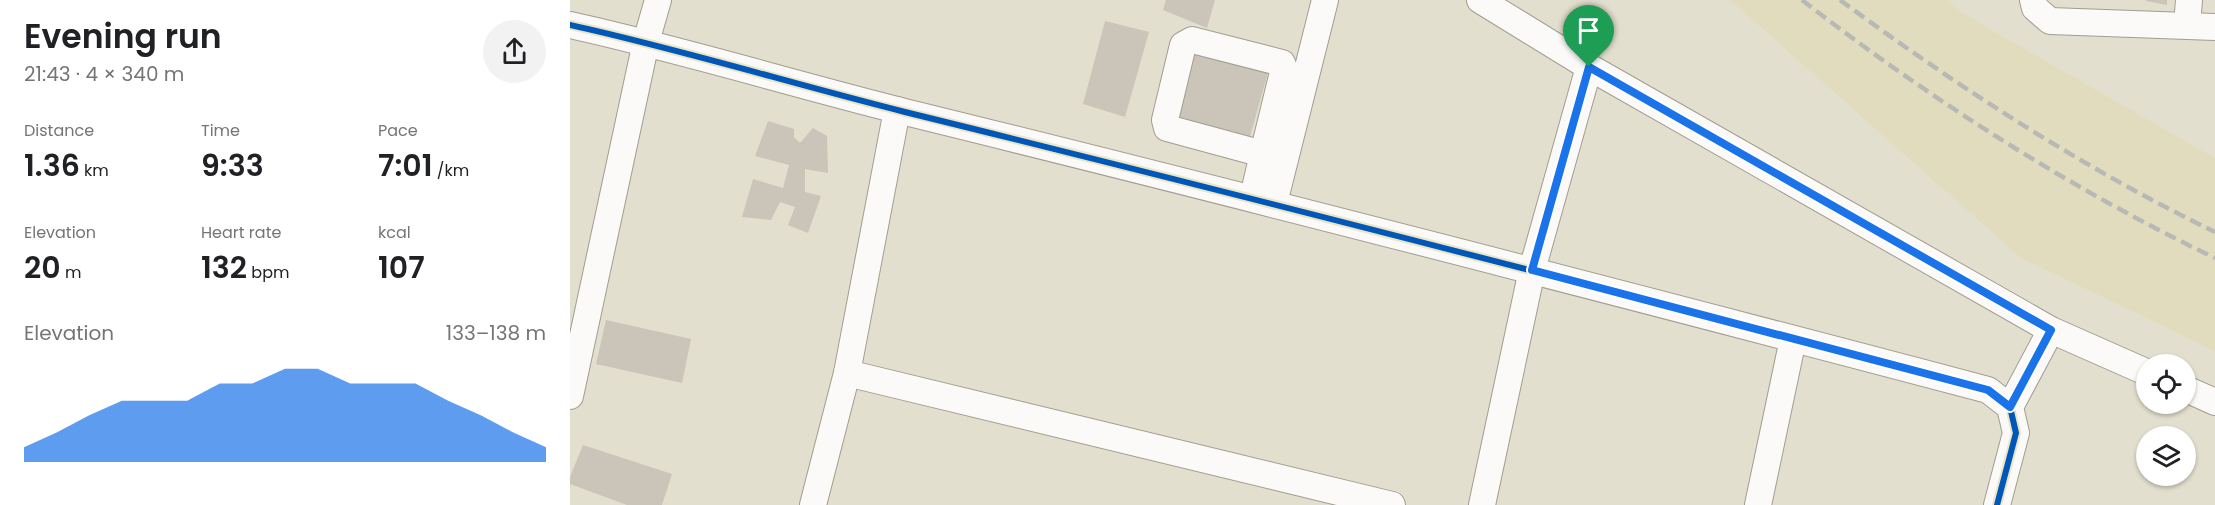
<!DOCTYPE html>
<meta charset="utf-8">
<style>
body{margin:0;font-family:Poppins,sans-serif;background:#f2f2f2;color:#202124;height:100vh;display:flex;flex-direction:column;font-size:22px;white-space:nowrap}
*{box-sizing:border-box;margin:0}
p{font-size:20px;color:#757577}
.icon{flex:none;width:33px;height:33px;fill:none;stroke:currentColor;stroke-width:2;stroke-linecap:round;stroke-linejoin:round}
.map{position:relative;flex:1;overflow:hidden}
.side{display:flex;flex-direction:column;background:#fff;width:570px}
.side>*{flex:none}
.controls{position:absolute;left:1566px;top:354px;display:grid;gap:12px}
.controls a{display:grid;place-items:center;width:60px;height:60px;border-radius:50%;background:#fff;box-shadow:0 2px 4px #0004;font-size:30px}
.pin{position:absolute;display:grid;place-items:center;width:51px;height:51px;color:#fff;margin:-62px -26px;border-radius:50% 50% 50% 0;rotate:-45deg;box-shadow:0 0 6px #0007}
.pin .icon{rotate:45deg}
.round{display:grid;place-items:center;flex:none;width:63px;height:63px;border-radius:32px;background:#f2f2f2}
.summary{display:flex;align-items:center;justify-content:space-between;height:102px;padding:0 24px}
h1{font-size:33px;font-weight:600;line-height:45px}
.metrics{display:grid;grid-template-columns:repeat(3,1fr);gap:9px;height:102px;padding:6px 24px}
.metrics div{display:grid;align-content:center}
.metrics b{font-size:30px;font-weight:600}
.metrics small{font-size:16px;font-weight:400}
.metrics p{font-size:16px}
.chart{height:168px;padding:12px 24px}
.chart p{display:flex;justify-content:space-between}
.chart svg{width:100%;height:108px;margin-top:6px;fill:#1a73e8;opacity:.7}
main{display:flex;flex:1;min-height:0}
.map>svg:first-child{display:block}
.built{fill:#e2dcbf}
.building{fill:#cbc4b8}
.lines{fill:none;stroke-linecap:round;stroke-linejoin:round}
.street-casing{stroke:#a09e90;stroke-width:28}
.street{stroke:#fbfaf8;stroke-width:26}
.rail{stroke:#b8b8b4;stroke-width:4.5;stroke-dasharray:12 6;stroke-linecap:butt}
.cycleway-casing{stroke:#ece5c5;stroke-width:10}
.cycleway{stroke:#0057b8;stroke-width:6}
.route-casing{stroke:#fff;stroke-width:12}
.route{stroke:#1a73e8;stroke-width:8}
</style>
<main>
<section class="side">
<div class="summary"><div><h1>Evening run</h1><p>21:43 · 4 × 340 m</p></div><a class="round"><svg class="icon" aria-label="share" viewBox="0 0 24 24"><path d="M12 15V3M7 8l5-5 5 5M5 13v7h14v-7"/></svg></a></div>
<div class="metrics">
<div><p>Distance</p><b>1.36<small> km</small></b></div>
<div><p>Time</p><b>9:33</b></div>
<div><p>Pace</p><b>7:01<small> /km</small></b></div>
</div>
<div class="metrics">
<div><p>Elevation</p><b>20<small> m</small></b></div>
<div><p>Heart rate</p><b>132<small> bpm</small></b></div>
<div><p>kcal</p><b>107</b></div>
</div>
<div class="chart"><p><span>Elevation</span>133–138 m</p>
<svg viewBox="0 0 160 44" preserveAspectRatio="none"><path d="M0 44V38L10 32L20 25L30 19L40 19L50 19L60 12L70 12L80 6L90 6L100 12L110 12L120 12L130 19L140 25L150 32L160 38V44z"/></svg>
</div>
</section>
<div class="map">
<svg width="1645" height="505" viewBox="0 0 1645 505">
<rect width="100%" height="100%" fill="#e3dfce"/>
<polygon class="built" points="1160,0 1377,0 1394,14 1645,158 1645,351 1451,258"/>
<g class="building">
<polygon points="596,0 645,0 637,28 593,10"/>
<polygon points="1576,0 1597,0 1597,5 1576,1"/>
<polygon points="535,21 579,32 555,117 513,104"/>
<polygon points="621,47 701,62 679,140 603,121"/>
<polygon points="198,121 224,129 224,137 230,143 243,128 257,136 258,173 235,169 235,192 251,196 238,233 218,225 225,207 210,202 201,220 172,217 183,179 213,188 219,165 185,156"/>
<polygon points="36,320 121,339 112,383 26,364"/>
<polygon points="13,445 102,474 92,505 57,505 0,484 0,477"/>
</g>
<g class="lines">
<g class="street-casing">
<g id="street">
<polyline points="910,0 1019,67 1481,330 1576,372"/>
<polyline points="1463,0 1465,8 1480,21 1645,27"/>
<path d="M 0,25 C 113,50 223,84 335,112 C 697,201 1058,295 1418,390 L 1440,407 L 1446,433 L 1427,505"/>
<polyline points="1617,25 1619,0"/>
<polygon points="622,40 712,63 714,68 693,154 597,128 595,120 613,45"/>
<polyline points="683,197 693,154"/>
<polyline points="704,203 755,0"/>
<polyline points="277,373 822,505"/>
<polyline points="1616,389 1645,402"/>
<polyline points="0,396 76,42 88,0"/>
<polyline points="1440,407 1481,330"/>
<polyline points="243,505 277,373 327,110"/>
<polyline points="912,505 962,270 1019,67"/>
<polyline points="1188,505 1223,339"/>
</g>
</g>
<use href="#street" class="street"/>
<g class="rail">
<path d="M 1232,0 C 1360,99 1499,188 1645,258"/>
<path d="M 1270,0 C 1388,87 1513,168 1645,232"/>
</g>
<g class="cycleway-casing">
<path id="cycleway" d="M 0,25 C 113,50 223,84 335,112 C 697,201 1058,295 1418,390 L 1440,407 L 1446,433 L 1427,505"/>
</g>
<use href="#cycleway" class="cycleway"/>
</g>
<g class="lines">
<g class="route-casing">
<polygon id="route" points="1019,67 1481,330 1440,407 1418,390 962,270"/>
</g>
<use href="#route" class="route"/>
</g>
</svg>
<div class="controls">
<a><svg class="icon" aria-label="locate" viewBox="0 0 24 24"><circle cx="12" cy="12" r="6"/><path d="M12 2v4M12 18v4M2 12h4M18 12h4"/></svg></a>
<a><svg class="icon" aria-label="layers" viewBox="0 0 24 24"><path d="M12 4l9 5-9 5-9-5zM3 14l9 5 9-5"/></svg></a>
</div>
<div class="pin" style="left:1019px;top:67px;background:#1e9e55"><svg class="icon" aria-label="arrive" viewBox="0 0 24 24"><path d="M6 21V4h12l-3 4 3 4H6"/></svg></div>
</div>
</main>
